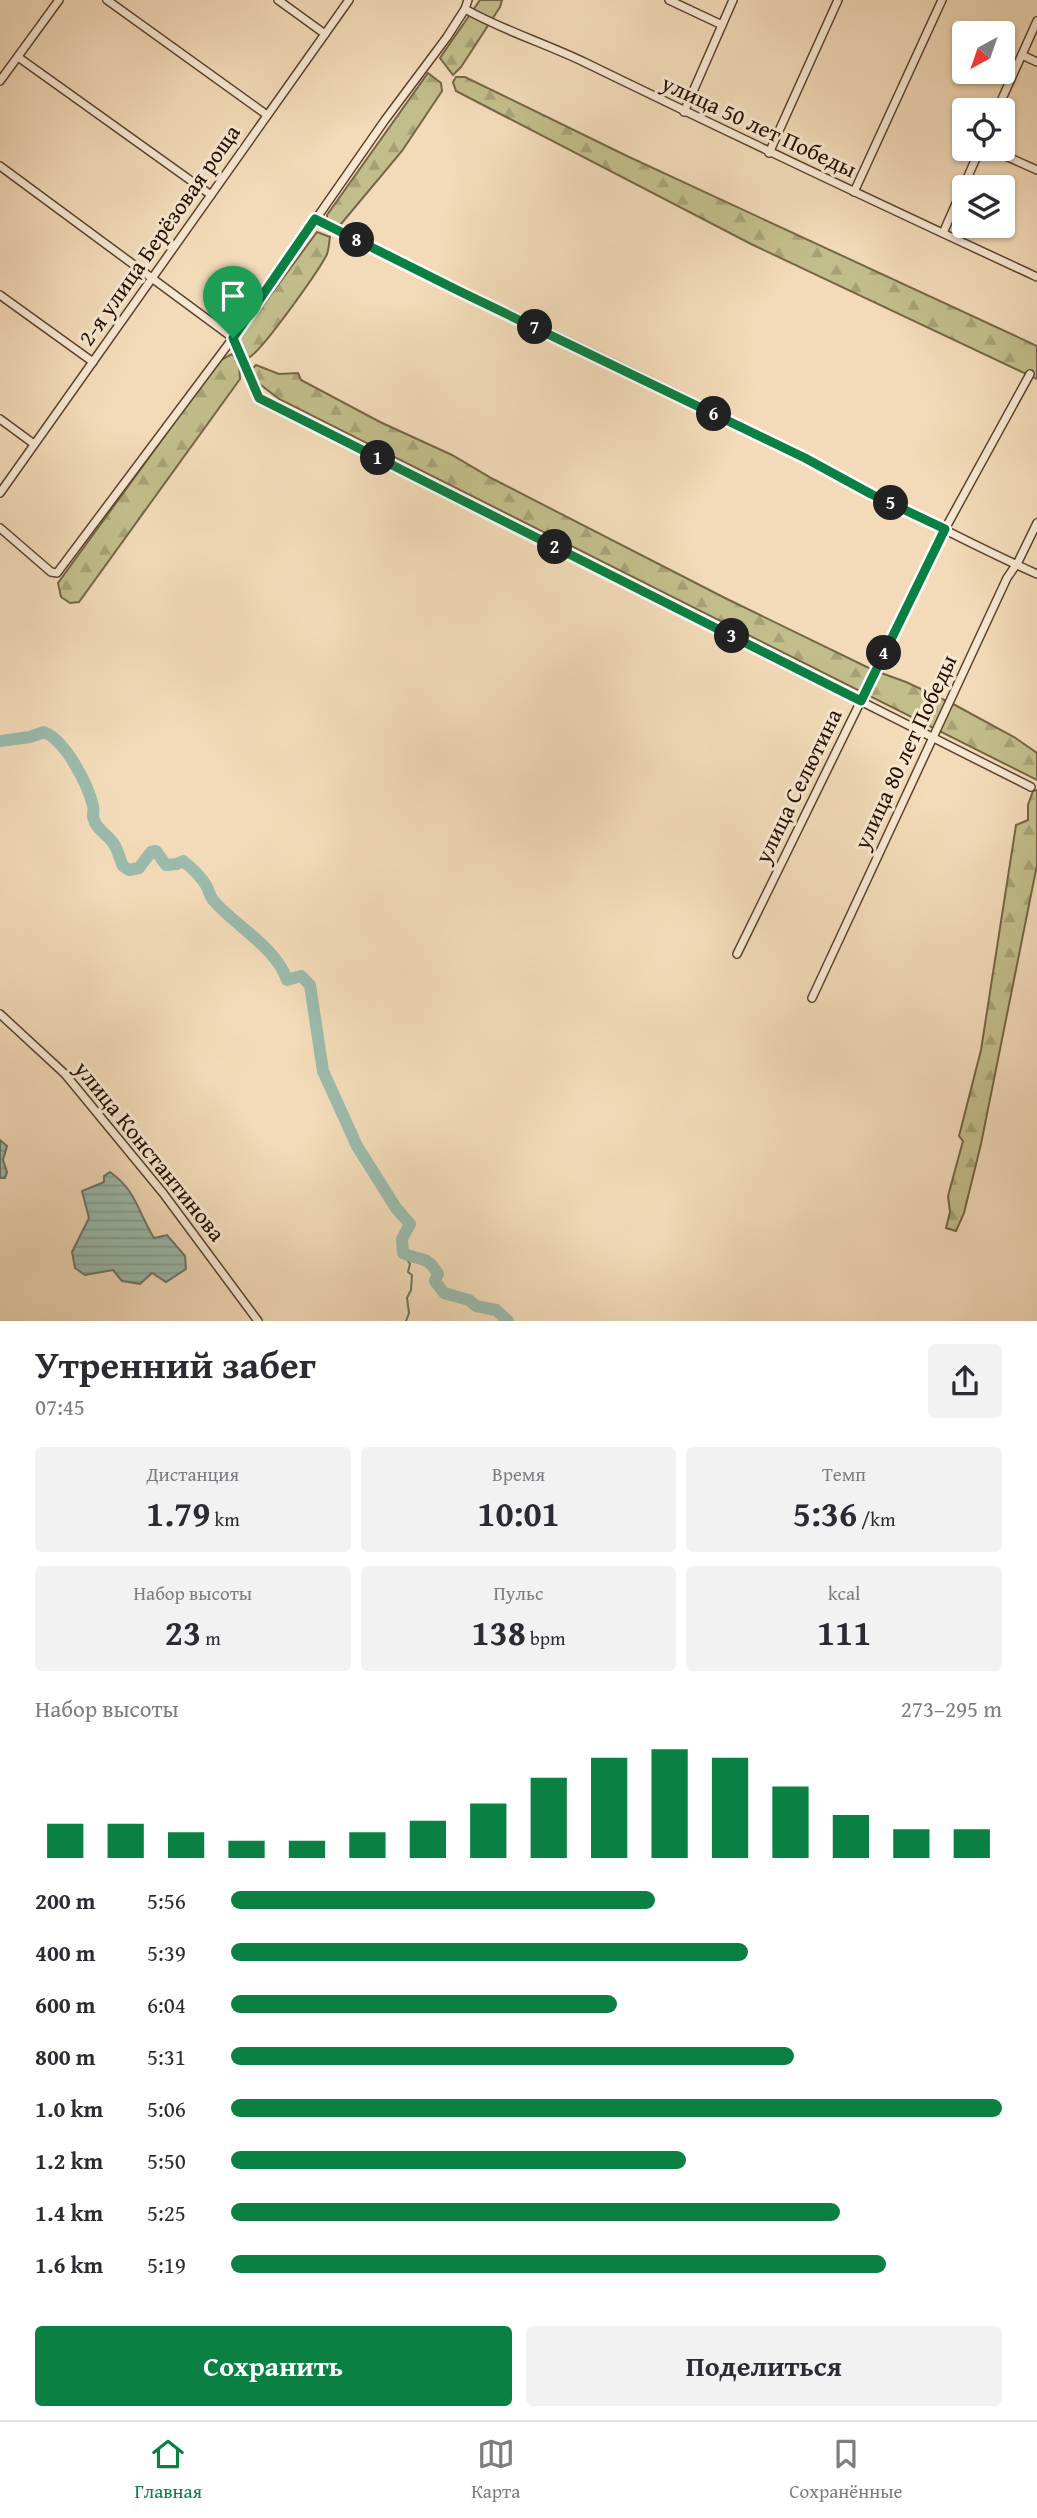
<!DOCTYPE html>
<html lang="ru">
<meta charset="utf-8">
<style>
body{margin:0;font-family:"Gentium Book Plus",serif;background:#f2f2f3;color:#2b2b33;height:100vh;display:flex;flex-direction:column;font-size:26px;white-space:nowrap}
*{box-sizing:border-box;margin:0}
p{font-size:23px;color:#7c7c81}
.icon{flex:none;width:38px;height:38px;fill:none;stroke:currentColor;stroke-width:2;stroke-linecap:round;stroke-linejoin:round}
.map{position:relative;height:1321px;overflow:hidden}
.side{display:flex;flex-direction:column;background:#fff;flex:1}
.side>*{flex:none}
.needle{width:46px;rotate:220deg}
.controls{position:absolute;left:952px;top:21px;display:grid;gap:14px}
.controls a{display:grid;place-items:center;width:63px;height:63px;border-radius:7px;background:#fff;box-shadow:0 2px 5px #0004;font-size:35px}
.pin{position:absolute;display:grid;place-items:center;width:60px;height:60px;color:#fff;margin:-72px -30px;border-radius:50% 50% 50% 0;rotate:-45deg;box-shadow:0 0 7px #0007}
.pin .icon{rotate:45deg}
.km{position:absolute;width:35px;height:35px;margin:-18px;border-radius:50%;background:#222;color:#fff;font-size:19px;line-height:35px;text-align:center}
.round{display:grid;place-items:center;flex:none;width:74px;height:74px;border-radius:7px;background:#f2f2f3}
.headline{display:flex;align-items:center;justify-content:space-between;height:119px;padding:0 35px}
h1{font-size:38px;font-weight:600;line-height:52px}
.figures{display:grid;grid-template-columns:repeat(3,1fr);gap:10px;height:119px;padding:7px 35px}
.figures div{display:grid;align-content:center;border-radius:7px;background:#f2f2f3;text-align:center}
.figures b{font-size:35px;font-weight:600}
.figures small{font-size:19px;font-weight:400}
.figures p{font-size:19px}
.chart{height:196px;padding:14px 35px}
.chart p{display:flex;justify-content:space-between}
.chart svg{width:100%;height:126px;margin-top:7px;stroke:#0b8043;stroke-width:6}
.primary-button{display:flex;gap:14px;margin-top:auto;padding:14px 35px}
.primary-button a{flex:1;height:80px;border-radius:7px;background:#0b8043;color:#fff;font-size:28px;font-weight:600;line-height:80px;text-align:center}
.primary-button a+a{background:#f2f2f3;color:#2b2b33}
ul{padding:0 35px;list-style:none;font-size:23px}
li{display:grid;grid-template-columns:112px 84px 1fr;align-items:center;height:52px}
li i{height:18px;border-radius:9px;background:#0b8043}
.menu{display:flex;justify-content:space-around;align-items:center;height:98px;border-top:2px solid #e1e1e2;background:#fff;font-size:19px;color:#7c7c81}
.menu a{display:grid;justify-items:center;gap:4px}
.menu .current{color:#0b8043}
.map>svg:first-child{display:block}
.forest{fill:url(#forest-firs);stroke:#766646;stroke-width:2}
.water{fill:url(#water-rules);stroke:#6d7668;stroke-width:2}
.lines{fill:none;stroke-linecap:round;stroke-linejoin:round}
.stream{stroke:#6d7668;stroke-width:2}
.river{stroke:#9bbbad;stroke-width:12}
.street-casing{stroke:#5c422e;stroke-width:10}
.street{stroke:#f7e8d2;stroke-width:7}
.route-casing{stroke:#fff;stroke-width:14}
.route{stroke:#0b8043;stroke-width:9}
.labels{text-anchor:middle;stroke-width:6;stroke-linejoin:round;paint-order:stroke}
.street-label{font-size:23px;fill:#290f00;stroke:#f7e8d2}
</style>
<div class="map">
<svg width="1037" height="1321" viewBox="0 0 1037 1321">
<defs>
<pattern id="forest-firs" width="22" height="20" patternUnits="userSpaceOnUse" patternTransform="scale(1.75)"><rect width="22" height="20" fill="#c2be8b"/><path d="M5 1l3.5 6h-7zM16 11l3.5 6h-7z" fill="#a7a276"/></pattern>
<pattern id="water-rules" width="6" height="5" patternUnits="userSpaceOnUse" patternTransform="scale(1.75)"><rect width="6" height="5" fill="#9bbbad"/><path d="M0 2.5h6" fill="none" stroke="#86a093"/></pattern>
</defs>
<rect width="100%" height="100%" fill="#f3dbb9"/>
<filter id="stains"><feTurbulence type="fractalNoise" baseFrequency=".00286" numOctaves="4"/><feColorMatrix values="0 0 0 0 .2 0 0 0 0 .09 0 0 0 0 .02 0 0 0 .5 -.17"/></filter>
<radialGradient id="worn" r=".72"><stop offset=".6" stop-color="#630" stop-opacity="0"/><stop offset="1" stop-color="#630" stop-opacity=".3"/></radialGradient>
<g class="forest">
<polygon points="480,0 502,0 500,7 461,67 453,75 440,58"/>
<polygon points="428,73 441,83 442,91 402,151 341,224 336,225 327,220 327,215"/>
<polygon points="456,77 465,77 627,156 1037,346 1037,379 753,245 456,91 453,82"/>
<path d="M 317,232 L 330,237 C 329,242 329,249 327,254 C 320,269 260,354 248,358 L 241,353 L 236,342 Z"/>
<polygon points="232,354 239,362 240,379 79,602 70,603 61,597 58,583 219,361"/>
<polygon points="256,365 279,374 298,373 301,380 380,422 452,455 493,479 725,598 873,670 906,682 955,705 1014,737 1037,753 1037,780 279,399 257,382 249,372"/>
<polygon points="1037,790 1037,865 981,1144 964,1213 956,1231 946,1228 950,1212 948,1196 963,1141 959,1136 981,1050 1016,825 1028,820 1028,805 1033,791"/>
</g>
<g class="water">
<polygon points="0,1140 7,1146 3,1160 7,1172 5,1178 0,1178"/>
<path d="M 110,1172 C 136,1190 138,1212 154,1238 L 167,1235 L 185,1256 L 186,1269 L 166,1282 L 152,1273 L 140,1284 L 122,1281 L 113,1270 L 85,1275 L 75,1268 L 72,1252 L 89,1218 L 82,1191 L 104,1182 L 104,1176 Z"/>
</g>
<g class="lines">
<polyline class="stream" points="403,1253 410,1264 408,1272 412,1275 411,1290 407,1298 409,1313 406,1321"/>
<path class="river" d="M 0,741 L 30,737 L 44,732 C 65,740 88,784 93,806 C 94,810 93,813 93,817 C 95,827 103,832 109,838 C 118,846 118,856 123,866 L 129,870 L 139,868 L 151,852 L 156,851 L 166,865 L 177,864 L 183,861 C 191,867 200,876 206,885 C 209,890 209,895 213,900 C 234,925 276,947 287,980 L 301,976 L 310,985 L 323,1071 L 357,1146 L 396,1208 L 410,1224 L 402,1239 L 403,1253 C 418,1261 427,1254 438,1274 L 435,1281 L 444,1293 L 469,1300 L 476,1306 L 496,1310 L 508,1321"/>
<g class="street-casing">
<g id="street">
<polyline points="107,0 267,115"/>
<polyline points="278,0 325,34"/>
<polyline points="669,0 722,25"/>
<path d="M 465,9 C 504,31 547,44 586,63 C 736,136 886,207 1037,277"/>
<polyline points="1022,55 1037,62"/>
<polyline points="18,57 211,195"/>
<polyline points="0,81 59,0"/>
<polyline points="997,110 1037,21"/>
<polyline points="684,112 733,0"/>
<polyline points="990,149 1037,170"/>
<polyline points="769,153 838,0"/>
<polyline points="0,166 233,338 259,398 1031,787"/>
<polyline points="854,192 942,0"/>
<path d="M 315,219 C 477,300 643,375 805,458 C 882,497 958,539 1037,574"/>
<polyline points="943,233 980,149"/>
<polyline points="0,295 93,362"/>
<polyline points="0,419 34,444"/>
<polyline points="0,493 349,0"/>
<polyline points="0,528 51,572 57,573 233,338 385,120 447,37 465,9 468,0"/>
<polyline points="737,954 945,529 1030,374"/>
<polyline points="812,998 1007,578 1018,562 1037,523"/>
<polyline points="0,1014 65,1074 163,1193 258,1321"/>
</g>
</g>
<use href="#street" class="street"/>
</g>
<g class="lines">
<g class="route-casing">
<polygon id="route" points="315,219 459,291 805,458 871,494 945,529 861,701 259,398 233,338"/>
</g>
<use href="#route" class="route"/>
</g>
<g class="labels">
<g class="street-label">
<text transform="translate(759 126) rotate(25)" y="8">улица 50 лет Победы</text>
<text transform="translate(159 235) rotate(-55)" y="8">2-я улица Берёзовая роща</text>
<text transform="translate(905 752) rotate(-65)" y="8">улица 80 лет Победы</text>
<text transform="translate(798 786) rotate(-64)" y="8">улица Селютина</text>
<text transform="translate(150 1151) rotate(51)" y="8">улица Константинова</text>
</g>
</g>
<rect width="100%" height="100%" filter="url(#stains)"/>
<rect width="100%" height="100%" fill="url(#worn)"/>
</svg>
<div class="controls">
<a><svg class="needle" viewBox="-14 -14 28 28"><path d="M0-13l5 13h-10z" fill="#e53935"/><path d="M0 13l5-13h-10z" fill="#7c7c81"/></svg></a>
<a><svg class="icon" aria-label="locate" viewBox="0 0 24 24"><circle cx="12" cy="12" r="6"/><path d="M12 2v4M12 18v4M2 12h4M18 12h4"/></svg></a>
<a><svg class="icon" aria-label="layers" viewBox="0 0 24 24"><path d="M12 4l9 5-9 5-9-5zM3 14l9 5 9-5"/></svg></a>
</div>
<div class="pin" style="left:233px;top:338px;background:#1e9e55"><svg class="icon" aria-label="arrive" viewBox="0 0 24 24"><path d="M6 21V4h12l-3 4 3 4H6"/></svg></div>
<b class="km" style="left:378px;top:458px">1</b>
<b class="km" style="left:555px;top:547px">2</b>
<b class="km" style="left:732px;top:636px">3</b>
<b class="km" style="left:884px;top:653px">4</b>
<b class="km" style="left:891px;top:503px">5</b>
<b class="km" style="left:714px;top:414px">6</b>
<b class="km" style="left:535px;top:327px">7</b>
<b class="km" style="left:357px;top:240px">8</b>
</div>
<section class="side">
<div class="headline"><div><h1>Утренний забег</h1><p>07:45</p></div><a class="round"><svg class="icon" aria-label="share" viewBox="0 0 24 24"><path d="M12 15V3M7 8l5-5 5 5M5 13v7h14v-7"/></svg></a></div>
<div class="figures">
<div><p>Дистанция</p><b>1.79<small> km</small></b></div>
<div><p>Время</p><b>10:01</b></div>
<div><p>Темп</p><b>5:36<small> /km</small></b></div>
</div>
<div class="figures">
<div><p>Набор высоты</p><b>23<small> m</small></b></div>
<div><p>Пульс</p><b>138<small> bpm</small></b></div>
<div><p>kcal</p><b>111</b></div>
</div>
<div class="chart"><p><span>Набор высоты</span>273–295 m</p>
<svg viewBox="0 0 160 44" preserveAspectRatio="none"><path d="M5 44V32M15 44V32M25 44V35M35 44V38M45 44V38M55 44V35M65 44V31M75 44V25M85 44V16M95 44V9M105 44V6M115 44V9M125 44V19M135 44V29M145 44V34M155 44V34"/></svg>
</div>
<ul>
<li><b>200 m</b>5:56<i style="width:55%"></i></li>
<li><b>400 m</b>5:39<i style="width:67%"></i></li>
<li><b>600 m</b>6:04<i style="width:50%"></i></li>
<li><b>800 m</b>5:31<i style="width:73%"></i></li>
<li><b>1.0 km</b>5:06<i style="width:100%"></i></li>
<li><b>1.2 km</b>5:50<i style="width:59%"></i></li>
<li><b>1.4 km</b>5:25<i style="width:79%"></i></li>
<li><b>1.6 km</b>5:19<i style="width:85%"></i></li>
</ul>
<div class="primary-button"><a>Сохранить</a><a>Поделиться</a></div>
</section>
<nav class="menu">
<a class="current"><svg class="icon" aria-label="home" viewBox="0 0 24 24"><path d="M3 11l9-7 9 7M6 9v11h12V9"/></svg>Главная</a>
<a><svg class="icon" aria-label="map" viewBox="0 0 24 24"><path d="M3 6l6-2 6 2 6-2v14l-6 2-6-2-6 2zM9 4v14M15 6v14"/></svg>Карта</a>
<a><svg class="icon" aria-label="saved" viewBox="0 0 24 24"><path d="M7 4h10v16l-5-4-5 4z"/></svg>Сохранённые</a>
</nav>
